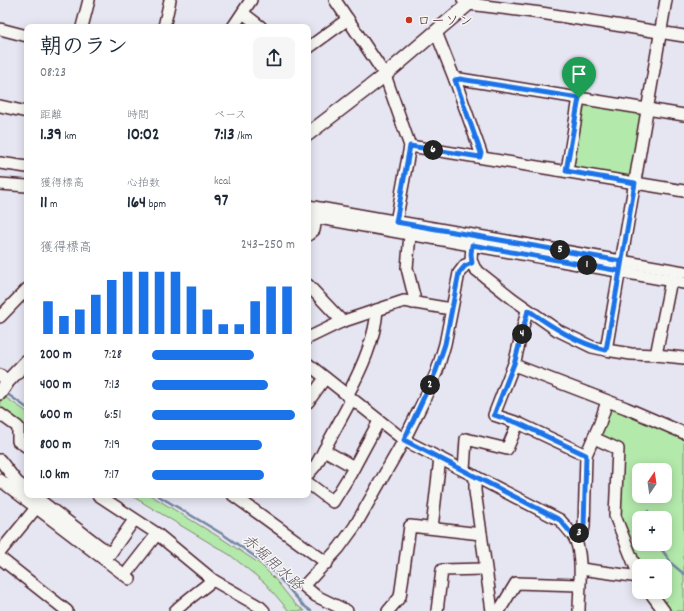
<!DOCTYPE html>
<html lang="ja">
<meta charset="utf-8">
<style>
body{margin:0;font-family:Dekko,"Klee One",sans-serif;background:#f6f6f7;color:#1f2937;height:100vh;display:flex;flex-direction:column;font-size:15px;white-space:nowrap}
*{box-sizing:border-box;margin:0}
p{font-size:13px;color:#747a83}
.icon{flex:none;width:22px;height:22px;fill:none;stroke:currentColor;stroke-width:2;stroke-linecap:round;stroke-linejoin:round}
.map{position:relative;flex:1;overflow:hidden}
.panel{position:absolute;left:24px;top:24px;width:287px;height:474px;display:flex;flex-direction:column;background:#fff;border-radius:8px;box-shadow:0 2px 10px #0003}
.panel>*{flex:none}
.needle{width:26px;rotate:13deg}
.fabs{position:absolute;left:632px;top:463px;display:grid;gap:8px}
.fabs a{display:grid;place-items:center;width:40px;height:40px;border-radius:8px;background:#fff;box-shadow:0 2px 10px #0003;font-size:20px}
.pin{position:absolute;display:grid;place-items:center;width:34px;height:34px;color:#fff;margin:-41px -17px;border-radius:50% 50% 50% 0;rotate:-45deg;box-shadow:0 0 4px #0007}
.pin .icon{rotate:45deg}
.km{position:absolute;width:20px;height:20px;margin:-10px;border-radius:50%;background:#222;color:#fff;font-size:11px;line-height:20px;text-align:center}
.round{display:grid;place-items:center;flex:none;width:42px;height:42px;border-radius:8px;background:#f6f6f7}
.overview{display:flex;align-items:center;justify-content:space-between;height:68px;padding:0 16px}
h1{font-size:22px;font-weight:700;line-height:30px}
.metrics{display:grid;grid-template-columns:repeat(3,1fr);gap:6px;height:68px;padding:4px 16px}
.metrics div{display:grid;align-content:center}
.metrics b{font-size:17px;font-weight:700}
.metrics small{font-size:11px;font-weight:400}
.metrics p{font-size:11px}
.chart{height:112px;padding:8px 16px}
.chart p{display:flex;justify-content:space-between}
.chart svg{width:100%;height:72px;margin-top:4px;stroke:#1a73e8;stroke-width:6}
ul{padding:0 16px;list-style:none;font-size:13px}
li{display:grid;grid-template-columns:64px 48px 1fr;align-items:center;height:30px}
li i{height:10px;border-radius:5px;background:#1a73e8}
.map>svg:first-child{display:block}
.green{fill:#b3e9ab;stroke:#7e846b;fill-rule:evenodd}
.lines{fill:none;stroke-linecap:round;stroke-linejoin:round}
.stream{stroke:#7386a0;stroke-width:2.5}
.minor-casing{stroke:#4a1f2b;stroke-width:14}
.major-casing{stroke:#4a1f2b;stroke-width:16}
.minor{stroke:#f6f6f2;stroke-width:11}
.major{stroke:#f6f6f2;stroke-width:13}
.route-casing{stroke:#fff;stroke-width:8}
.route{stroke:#1a73e8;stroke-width:5}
.poi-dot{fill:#c8321e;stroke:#f6f6f2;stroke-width:1.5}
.labels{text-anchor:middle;stroke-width:3;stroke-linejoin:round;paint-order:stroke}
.poi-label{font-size:14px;fill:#4a1f2b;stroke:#f6f6f2;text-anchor:start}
.water-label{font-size:15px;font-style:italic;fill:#5e5366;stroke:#f6f6f2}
</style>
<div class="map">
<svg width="684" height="611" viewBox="0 0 684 611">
<rect width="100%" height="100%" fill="#e6e6f3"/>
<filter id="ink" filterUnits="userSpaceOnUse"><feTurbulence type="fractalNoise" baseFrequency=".025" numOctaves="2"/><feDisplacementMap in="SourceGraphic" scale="8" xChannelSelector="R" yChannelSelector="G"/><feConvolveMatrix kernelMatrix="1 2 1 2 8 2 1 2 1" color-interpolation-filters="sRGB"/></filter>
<g filter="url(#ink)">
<g class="green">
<polygon points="581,104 638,110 642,117 631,175 625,178 571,169"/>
<polygon points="2,395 27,412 27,426 1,408 0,401"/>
<path d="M 614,408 L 684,435 L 684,611 L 669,611 L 655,592 L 665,592 L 665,566 L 639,566 L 617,516 L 620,448 L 599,434 L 608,410 ZM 639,470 L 665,470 L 665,496 L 639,496 ZM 639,518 L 665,518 L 665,544 L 639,544 Z"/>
<polygon points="130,495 150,495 224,540 260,564 275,579 295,604 305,611 289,611 265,583 230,555"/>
</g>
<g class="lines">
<g class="stream">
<polyline points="6,393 27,408"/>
<polyline points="157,495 224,535 257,558 274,572 303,605 311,611"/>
<polyline points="648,518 648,511"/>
<polyline points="658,544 672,564 684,574"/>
</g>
<g class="minor-casing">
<g id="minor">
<polyline points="335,0 385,75 410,146 396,222"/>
<polyline points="463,0 469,4 541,13 684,36"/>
<polyline points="243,13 261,27"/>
<polyline points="82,27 89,0"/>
<polyline points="164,27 170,0"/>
<polyline points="233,27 251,0"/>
<polyline points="0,29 27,36"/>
<polyline points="436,32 455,80 481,153 480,157"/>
<polyline points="308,48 348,19"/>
<polyline points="455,80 460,79 684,115"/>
<polyline points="0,106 27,112"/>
<polyline points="410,146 684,191"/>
<polyline points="0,163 27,167"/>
<polyline points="567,171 579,98"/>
<polyline points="0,184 27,186"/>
<polyline points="308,206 684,272"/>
<polyline points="308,216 684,283"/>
<polyline points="308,235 314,230 316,218"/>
<polyline points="410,235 407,268 414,296 413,303"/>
<polyline points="472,245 471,260 475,269 513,299 557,330 592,347 606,350 631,354 656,355 684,358"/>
<polyline points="308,285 339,318 341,322"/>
<polyline points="527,310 515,361 494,415 518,423 586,455"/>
<polyline points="0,317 27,289"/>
<polyline points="308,338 341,322 404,301 451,309"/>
<polyline points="606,350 666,0"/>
<polyline points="656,355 671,280"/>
<path d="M 308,364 L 404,440 L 560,520 C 565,526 570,531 574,537 C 584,554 579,591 579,611"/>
<polyline points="514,365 626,408 684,433"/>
<polyline points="0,375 8,381"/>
<path d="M 347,396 C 361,370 375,340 377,310"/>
<polyline points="308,402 325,378"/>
<polyline points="0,414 18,427 18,441 27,447"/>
<polyline points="594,438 618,449 615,516 639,576"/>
<polyline points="324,450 354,467"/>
<polyline points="0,460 17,482 27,490"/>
<polyline points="464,470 466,439 507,449 518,423"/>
<polyline points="308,474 316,465 351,400"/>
<polyline points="475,476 475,491 492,611"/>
<polyline points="0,480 130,579"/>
<polyline points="308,483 333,502 351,473 379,421"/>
<polyline points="33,495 110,554 134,520"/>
<polyline points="98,495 156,533 213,580 260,607 264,611"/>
<polyline points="233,495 327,563"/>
<polyline points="432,528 440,458"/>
<polyline points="575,538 584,527 586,455 600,423 607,401"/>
<polyline points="0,552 36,508"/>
<polyline points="0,558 67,611"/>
<polyline points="581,569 639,577"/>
<polyline points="125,575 157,534"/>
<polyline points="650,592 664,611"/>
<path d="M 175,611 C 186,600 201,590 213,580"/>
<polyline points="347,611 316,596 304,586 339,548 355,526 404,440 424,400 437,371 445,344 459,273 465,265 472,263"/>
<polyline points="388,611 400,597 410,526 481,534"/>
<polyline points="437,611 442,570 485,569"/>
<polyline points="499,611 516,583 579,585"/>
</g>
</g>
<g class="major-casing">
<g id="major">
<polyline points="308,134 385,75 473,0"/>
<polyline points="0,393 8,381 27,361"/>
</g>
</g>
<use href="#minor" class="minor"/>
<use href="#major" class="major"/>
</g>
</g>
<g class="lines" filter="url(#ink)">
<g class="route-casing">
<path id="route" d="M 579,98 L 566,171 L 635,183 L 620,271 L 472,245 L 471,254 L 472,263 L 465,266 L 459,273 L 445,344 L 436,371 L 404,440 L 560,520 L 575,538 L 584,527 L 586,455 L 518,423 L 494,415 L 515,361 L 528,310 C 552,327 577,343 606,350 L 620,271 L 621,261 L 396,222 L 410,146 L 480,157 L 481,153 L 455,80 L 460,79 L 579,98"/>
</g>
<use href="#route" class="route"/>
</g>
<circle class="poi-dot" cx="409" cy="20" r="4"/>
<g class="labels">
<g class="poi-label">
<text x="417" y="25">ローソン</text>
</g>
<g class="water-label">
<text transform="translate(273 562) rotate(42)" y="5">赤堀用水路</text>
</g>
</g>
</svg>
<div class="fabs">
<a><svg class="needle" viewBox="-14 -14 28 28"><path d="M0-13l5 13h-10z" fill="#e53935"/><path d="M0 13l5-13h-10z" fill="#747a83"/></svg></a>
<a>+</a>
<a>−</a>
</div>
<div class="pin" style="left:579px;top:98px;background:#1e9e55"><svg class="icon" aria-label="arrive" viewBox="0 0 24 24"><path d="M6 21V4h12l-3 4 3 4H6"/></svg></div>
<b class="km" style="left:587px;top:265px">1</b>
<b class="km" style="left:430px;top:385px">2</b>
<b class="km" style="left:579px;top:533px">3</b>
<b class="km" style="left:522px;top:334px">4</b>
<b class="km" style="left:560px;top:250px">5</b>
<b class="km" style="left:433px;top:150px">6</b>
<section class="panel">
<div class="overview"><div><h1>朝のラン</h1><p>08:23</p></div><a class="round"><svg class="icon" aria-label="share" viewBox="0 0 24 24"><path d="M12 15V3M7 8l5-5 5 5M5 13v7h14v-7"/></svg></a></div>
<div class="metrics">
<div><p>距離</p><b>1.39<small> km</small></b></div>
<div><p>時間</p><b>10:02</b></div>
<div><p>ペース</p><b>7:13<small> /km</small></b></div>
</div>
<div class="metrics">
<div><p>獲得標高</p><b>11<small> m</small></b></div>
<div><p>心拍数</p><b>164<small> bpm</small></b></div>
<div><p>kcal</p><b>97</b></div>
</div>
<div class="chart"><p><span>獲得標高</span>243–250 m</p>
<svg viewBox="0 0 160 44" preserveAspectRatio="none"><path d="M5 44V24M15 44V33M25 44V29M35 44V20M45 44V11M55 44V6M65 44V6M75 44V6M85 44V6M95 44V15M105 44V29M115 44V38M125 44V38M135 44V24M145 44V15M155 44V15"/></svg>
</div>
<ul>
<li><b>200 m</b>7:28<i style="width:71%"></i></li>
<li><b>400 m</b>7:13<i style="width:81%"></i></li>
<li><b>600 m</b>6:51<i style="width:100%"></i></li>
<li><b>800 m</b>7:19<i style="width:77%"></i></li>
<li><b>1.0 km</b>7:17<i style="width:78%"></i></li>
</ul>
</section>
</div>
